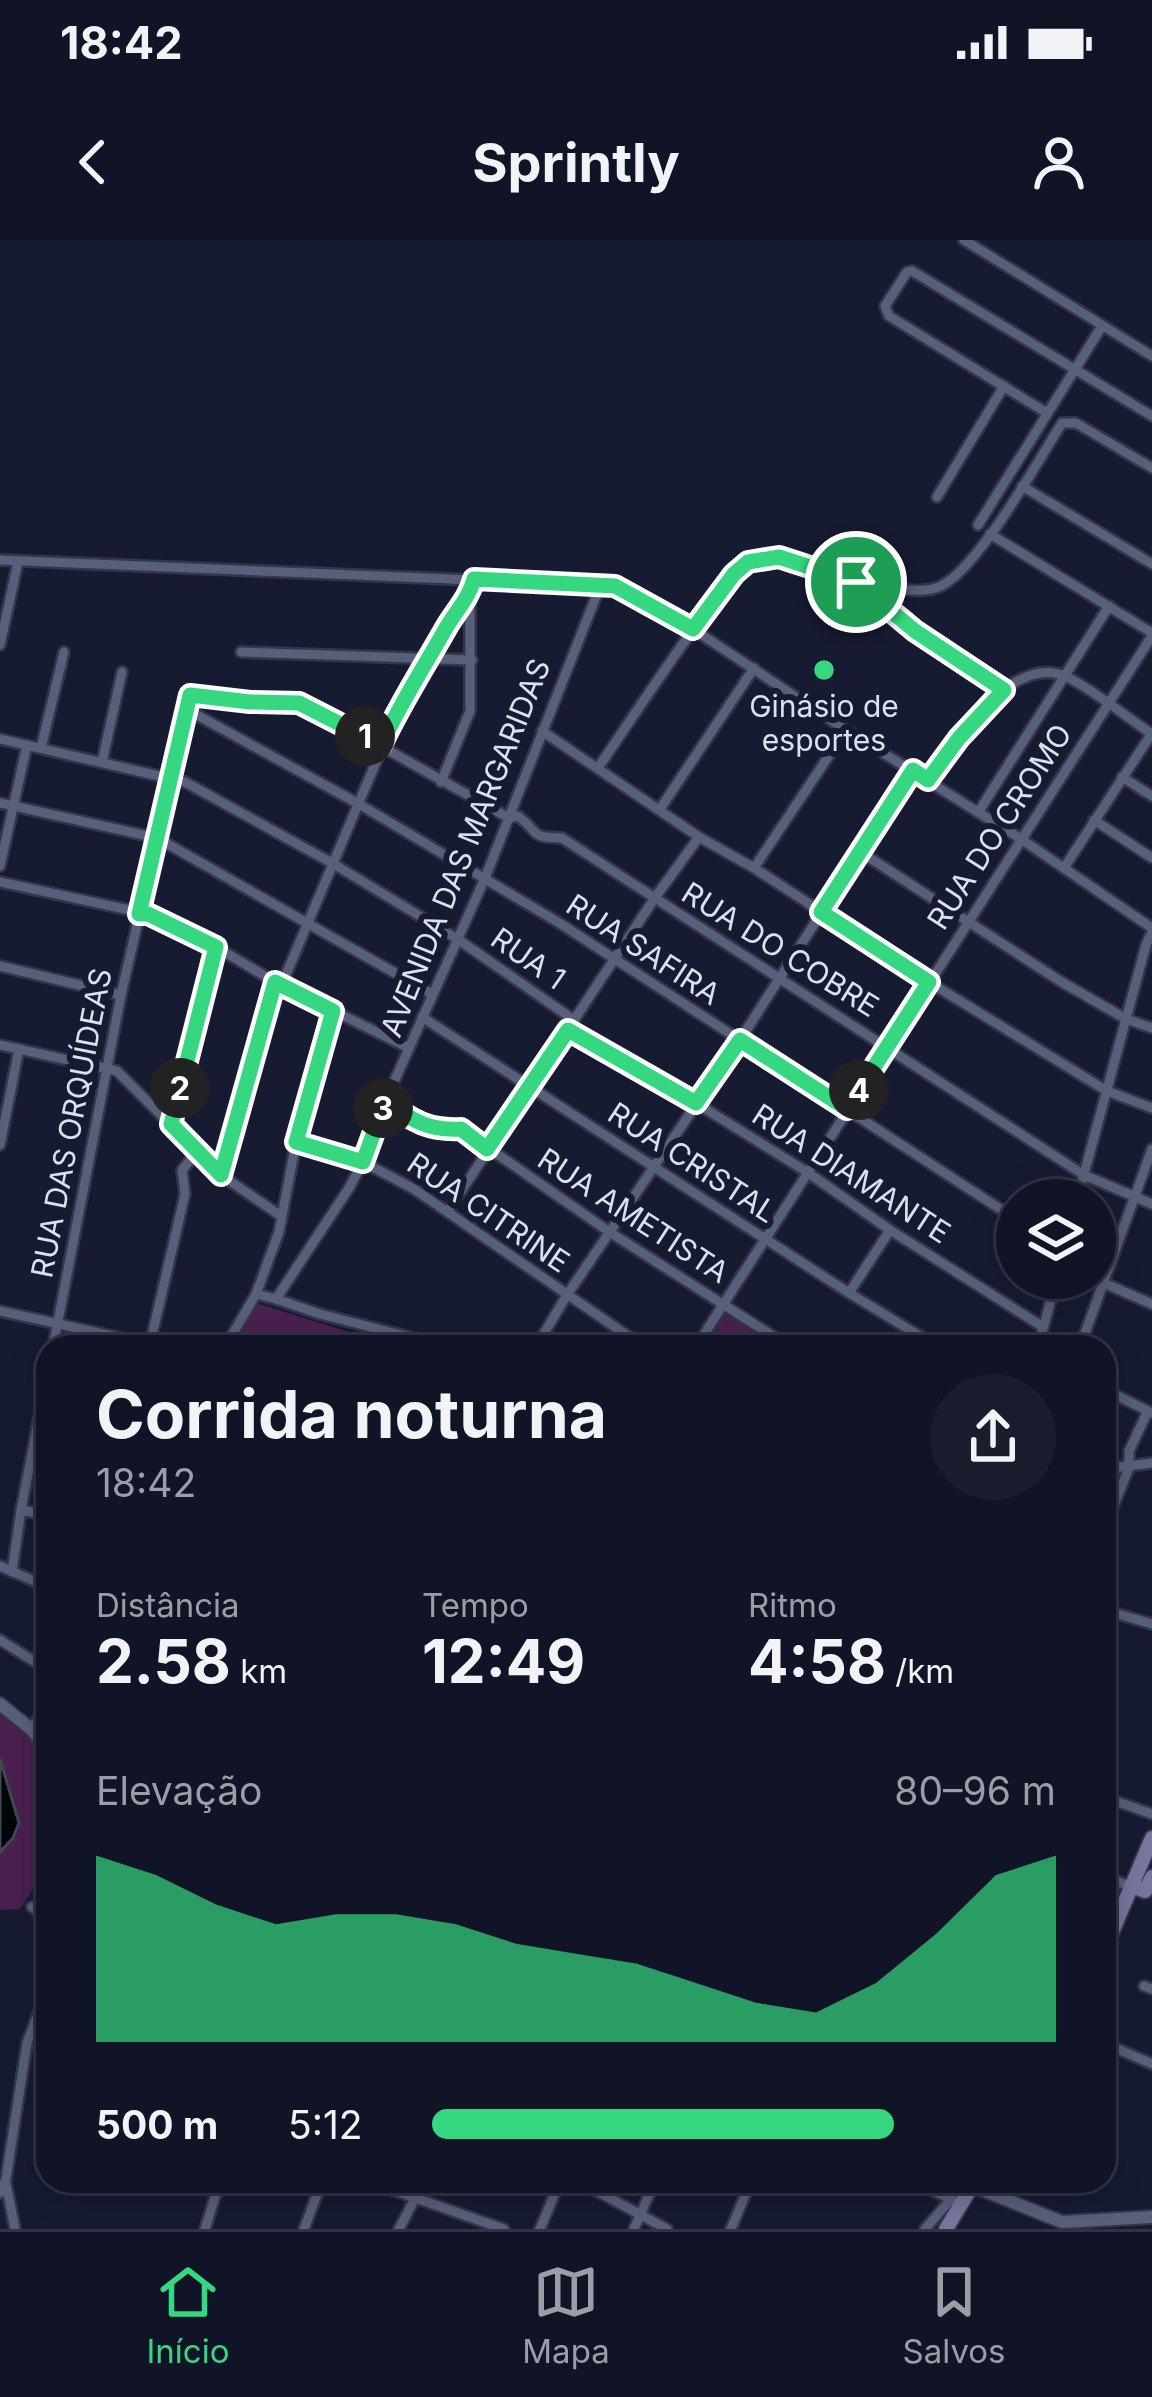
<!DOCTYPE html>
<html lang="pt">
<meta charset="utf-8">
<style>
body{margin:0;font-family:Inter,sans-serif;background:#1a1d2e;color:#f1f3f6;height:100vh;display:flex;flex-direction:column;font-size:45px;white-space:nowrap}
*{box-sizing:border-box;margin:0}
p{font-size:39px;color:#9c9ea7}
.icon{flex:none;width:66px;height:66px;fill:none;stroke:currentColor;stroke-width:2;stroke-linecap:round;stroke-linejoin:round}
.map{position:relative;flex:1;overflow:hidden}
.details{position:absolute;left:36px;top:1095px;width:1080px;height:858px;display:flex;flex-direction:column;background:#111426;border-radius:36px;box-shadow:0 6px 30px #0003,0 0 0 3px #303343}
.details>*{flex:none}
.controls{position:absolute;left:996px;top:939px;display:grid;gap:24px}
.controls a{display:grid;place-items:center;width:120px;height:120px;border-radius:50%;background:#111426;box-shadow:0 6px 30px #0003,0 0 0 3px #303343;font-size:60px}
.pin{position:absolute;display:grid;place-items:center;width:102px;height:102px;color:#fff;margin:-51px;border:6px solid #fff;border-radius:50%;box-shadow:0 3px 12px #0007}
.km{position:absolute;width:60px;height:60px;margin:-30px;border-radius:50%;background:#222;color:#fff;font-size:33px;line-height:60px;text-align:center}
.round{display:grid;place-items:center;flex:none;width:126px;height:126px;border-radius:63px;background:#1a1d2e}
.summary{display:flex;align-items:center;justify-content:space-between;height:204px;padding:0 60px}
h1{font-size:66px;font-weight:700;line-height:90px}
.metrics{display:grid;grid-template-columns:repeat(3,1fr);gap:18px;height:204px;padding:12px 60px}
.metrics div{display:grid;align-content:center}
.metrics b{font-size:60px;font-weight:700}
.metrics small{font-size:33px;font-weight:400}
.metrics p{font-size:33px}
.chart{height:336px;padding:24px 60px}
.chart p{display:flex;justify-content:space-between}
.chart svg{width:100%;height:216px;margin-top:12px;fill:#35d881;opacity:.7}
ul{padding:0 60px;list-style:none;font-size:39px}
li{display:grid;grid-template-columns:192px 144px 1fr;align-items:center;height:90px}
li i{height:30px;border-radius:15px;background:#35d881}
.status{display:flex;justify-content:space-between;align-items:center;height:84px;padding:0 60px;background:#111426;direction:ltr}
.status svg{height:33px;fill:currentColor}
header{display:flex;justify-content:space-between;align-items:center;height:156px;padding:0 60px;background:#111426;font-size:54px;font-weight:700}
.dock{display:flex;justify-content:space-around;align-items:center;height:168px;border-top:3px solid #303343;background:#111426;font-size:33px;color:#9c9ea7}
.dock a{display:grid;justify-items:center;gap:6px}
.dock .current{color:#35d881}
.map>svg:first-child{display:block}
.green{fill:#492050}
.water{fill:#00060a;stroke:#42474f;stroke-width:3}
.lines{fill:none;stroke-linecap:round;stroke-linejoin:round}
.minor-casing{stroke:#343548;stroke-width:14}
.tertiary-casing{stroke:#343548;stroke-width:16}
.secondary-casing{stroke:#343548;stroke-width:18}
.minor{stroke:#585f7a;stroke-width:9}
.tertiary{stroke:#585f7a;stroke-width:12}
.secondary{stroke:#77769d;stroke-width:14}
.route-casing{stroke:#fff;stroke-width:24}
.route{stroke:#35d881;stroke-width:15}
.poi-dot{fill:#35d881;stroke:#171b32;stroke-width:4.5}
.labels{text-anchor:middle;stroke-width:12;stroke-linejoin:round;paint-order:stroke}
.poi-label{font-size:30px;fill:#dce0f0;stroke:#171b32}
.street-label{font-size:30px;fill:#dce0f0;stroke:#171b32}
</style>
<div class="status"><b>18:42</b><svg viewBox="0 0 49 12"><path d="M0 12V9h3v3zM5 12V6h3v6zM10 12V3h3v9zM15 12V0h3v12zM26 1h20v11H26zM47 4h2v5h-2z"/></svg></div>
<header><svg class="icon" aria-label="back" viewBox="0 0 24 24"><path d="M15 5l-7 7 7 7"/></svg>Sprintly<svg class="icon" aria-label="person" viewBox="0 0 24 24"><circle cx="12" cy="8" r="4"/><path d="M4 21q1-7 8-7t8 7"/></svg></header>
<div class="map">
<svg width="1152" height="1989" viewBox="0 0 1152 1989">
<rect width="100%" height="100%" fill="#171b32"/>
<g class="green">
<polygon points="256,1063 397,1107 231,1107"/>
<polygon points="726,1069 780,1107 704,1107"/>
<polygon points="0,1467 16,1478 48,1515 48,1627 20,1669 0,1670"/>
</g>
<polygon class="water" points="0,1519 19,1583 13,1598 0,1612"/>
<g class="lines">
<g class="minor-casing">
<g id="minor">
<polyline points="964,0 1152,116"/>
<polyline points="1047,173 889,76 885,66 907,32 912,31 1152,176"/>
<polyline points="1022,246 1152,324"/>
<polyline points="937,257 1004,146"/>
<polyline points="978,285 1102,86"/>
<polyline points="990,294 1152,393"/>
<polyline points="0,320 615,346 693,389 843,488 1021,599 1152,688"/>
<polyline points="858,344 915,391 1004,450"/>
<polyline points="0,405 18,322"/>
<polyline points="241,412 472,420"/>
<polyline points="186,469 359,564 561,684 1017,980"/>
<polyline points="542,491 699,597 754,628 929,742 1107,851 1152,868"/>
<polyline points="0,499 185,542 332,623 456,698 574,780"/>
<polyline points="41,508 64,412"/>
<polyline points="102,522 122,432"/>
<path d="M 598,528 C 636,472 673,416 713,362 C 723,349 734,330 749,322 C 770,311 791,323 811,329 C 842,338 905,357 936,348 C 974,337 1039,219 1062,183 L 1076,183 L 1152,228"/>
<polyline points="1122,537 1152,556"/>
<path d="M 929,540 C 955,503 1012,411 1067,437 C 1094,450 1126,477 1152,494"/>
<polyline points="441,542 470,471 470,355"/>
<polyline points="0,563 157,598 432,754"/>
<polyline points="660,569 754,428"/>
<polyline points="979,571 1109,366"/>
<polyline points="1094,580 1152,618"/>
<polyline points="859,611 1060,741 1126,779 1152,788"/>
<polyline points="0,626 27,505"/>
<polyline points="754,628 846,490"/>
<polyline points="1064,628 1152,493"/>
<polyline points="0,642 148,674 216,707 275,742 409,808"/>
<polyline points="0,726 121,755"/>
<polyline points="282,744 404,456 457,370 470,355 474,339"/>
<polyline points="422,777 849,1053 938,1107"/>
<polyline points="568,790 696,863 807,932 890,990 1043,1087"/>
<polyline points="0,805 117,831 221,935 281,976"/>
<path d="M 385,862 C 413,880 427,890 461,889 L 611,993 L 790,1107"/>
<polyline points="171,884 216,707"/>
<polyline points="296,902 363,922 414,949 644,1107"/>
<polyline points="0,905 19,809"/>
<polyline points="221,935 275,742"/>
<polyline points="1077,960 1146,705 1152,692"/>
<polyline points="448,971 654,659 699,597"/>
<polyline points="1092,1038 1152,1064"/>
<polyline points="849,1053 890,990"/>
<polyline points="256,1054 276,1059 349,948 363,922 385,862 485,638 601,344"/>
<polyline points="276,1059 320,1074 448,1107"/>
<polyline points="0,1071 162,1107"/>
<polyline points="150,1104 185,954 182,930 198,911"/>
<path d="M 53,1107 L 121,755 L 190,455 L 250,462 L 289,461 L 311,467 L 509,578 L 518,576 C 541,593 527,597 562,598 L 1084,935 L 1152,964"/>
<polyline points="225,1107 256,1054 279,992 296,902 333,771"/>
<polyline points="536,1107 567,1055 740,800 913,530"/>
<polyline points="696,1107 1152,396"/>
<polyline points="1038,1107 1057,1038"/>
<polyline points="1080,1107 1152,909"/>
<polyline points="1104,1149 1152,1173"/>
<polyline points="1104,1229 1152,1223"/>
<polyline points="21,1270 48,1275"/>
<polyline points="1104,1289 1129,1228 1129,1211 1147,1173"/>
<polyline points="0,1326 41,1344 48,1350"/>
<polyline points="12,1332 21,1270 48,1131"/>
<polyline points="1104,1370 1152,1384"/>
<polyline points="0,1400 48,1430"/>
<polyline points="31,1489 48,1464"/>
<polyline points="1104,1557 1152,1574"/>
<polyline points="1104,1637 1131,1646"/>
<polyline points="32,1667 48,1679"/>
<polyline points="1144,1746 1152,1749"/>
<polyline points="1104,1803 1152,1824"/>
<polyline points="367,1941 504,1989"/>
<polyline points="578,1941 667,1989"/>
<polyline points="911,1941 962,1964"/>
<polyline points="6,1944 15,1989"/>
<polyline points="0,1953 6,1939 27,1803 48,1748"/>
<polyline points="205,1989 220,1941"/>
<polyline points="304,1989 322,1941"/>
<polyline points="399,1989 424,1941"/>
<polyline points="540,1989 560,1941"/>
<polyline points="634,1989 655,1941"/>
<polyline points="731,1989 751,1941"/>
<polyline points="925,1989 951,1959"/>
</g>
</g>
<g class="tertiary-casing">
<g id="tertiary">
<polyline points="0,1464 31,1489 48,1510"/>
<polyline points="960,1941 1062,1982 1152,1977"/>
</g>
</g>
<g class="secondary-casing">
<g id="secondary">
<polyline points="1131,1646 1145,1651 1152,1637"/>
<polyline points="1104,1711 1152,1598"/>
<polyline points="946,1989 975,1941"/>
</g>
</g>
<use href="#minor" class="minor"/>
<use href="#tertiary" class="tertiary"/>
<use href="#secondary" class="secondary"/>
</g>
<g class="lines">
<g class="route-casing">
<path id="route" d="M 779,317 L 856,342 L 915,391 L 1004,450 L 959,498 L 928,540 L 913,530 L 821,672 L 929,742 L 847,869 L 740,800 L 696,863 L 568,790 L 487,909 L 461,889 C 427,891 413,880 385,862 L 363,922 L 296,902 L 333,771 L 275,742 L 221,935 L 171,884 L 216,707 L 148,674 L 139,674 L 190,455 L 250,462 L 299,463 L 381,505 C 400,464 424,427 446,388 C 456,371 469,358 474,339 L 615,346 L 693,389 L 734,334 L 748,322 Z"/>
</g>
<use href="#route" class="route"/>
</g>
<circle class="poi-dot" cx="824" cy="430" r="12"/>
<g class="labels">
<g class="poi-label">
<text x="824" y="477">Ginásio de<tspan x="824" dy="34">esportes</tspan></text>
</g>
<g class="street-label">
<text transform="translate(1000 587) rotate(-57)" y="10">RUA DO CROMO</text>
<text transform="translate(466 608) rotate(-68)" y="10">AVENIDA DAS MARGARIDAS</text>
<text transform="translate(643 710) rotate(33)" y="10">RUA SAFIRA</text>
<text transform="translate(780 710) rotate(32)" y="10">RUA DO COBRE</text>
<text transform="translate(528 719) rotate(35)" y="10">RUA 1</text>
<text transform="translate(72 883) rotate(-79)" y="10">RUA DAS ORQUÍDEAS</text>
<text transform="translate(692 923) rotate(33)" y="10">RUA CRISTAL</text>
<text transform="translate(851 934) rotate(33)" y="10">RUA DIAMANTE</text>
<text transform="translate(488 973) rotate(34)" y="10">RUA CITRINE</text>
<text transform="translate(633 976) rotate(33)" y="10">RUA AMETISTA</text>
</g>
</g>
</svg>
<div class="controls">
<a><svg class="icon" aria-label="layers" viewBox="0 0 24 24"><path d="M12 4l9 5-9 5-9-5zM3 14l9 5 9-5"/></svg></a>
</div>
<div class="pin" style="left:856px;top:342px;background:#1e9e55"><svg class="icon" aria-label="arrive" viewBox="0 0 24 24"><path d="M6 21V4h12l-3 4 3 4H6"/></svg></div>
<b class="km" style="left:365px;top:496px">1</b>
<b class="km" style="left:180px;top:848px">2</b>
<b class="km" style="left:383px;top:868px">3</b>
<b class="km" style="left:859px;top:850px">4</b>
<section class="details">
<div class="summary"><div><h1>Corrida noturna</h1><p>18:42</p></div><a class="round"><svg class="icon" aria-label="share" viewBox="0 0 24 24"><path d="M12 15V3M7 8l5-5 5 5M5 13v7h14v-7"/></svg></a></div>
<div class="metrics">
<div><p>Distância</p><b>2.58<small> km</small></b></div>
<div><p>Tempo</p><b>12:49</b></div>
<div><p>Ritmo</p><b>4:58<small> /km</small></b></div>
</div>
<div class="chart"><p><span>Elevação</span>80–96 m</p>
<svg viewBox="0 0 160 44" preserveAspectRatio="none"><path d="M0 44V6L10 10L20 16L30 20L40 18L50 18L60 20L70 24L80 26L90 28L100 32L110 36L120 38L130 32L140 22L150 10L160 6V44z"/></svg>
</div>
<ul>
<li><b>500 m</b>5:12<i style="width:74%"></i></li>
</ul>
</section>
</div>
<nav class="dock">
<a class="current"><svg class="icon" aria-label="home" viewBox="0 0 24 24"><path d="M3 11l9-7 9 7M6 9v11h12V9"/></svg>Início</a>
<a><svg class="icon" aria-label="map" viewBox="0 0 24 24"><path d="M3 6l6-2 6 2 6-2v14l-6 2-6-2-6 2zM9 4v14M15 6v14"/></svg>Mapa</a>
<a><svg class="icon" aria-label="saved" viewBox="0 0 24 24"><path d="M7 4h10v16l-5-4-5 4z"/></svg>Salvos</a>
</nav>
